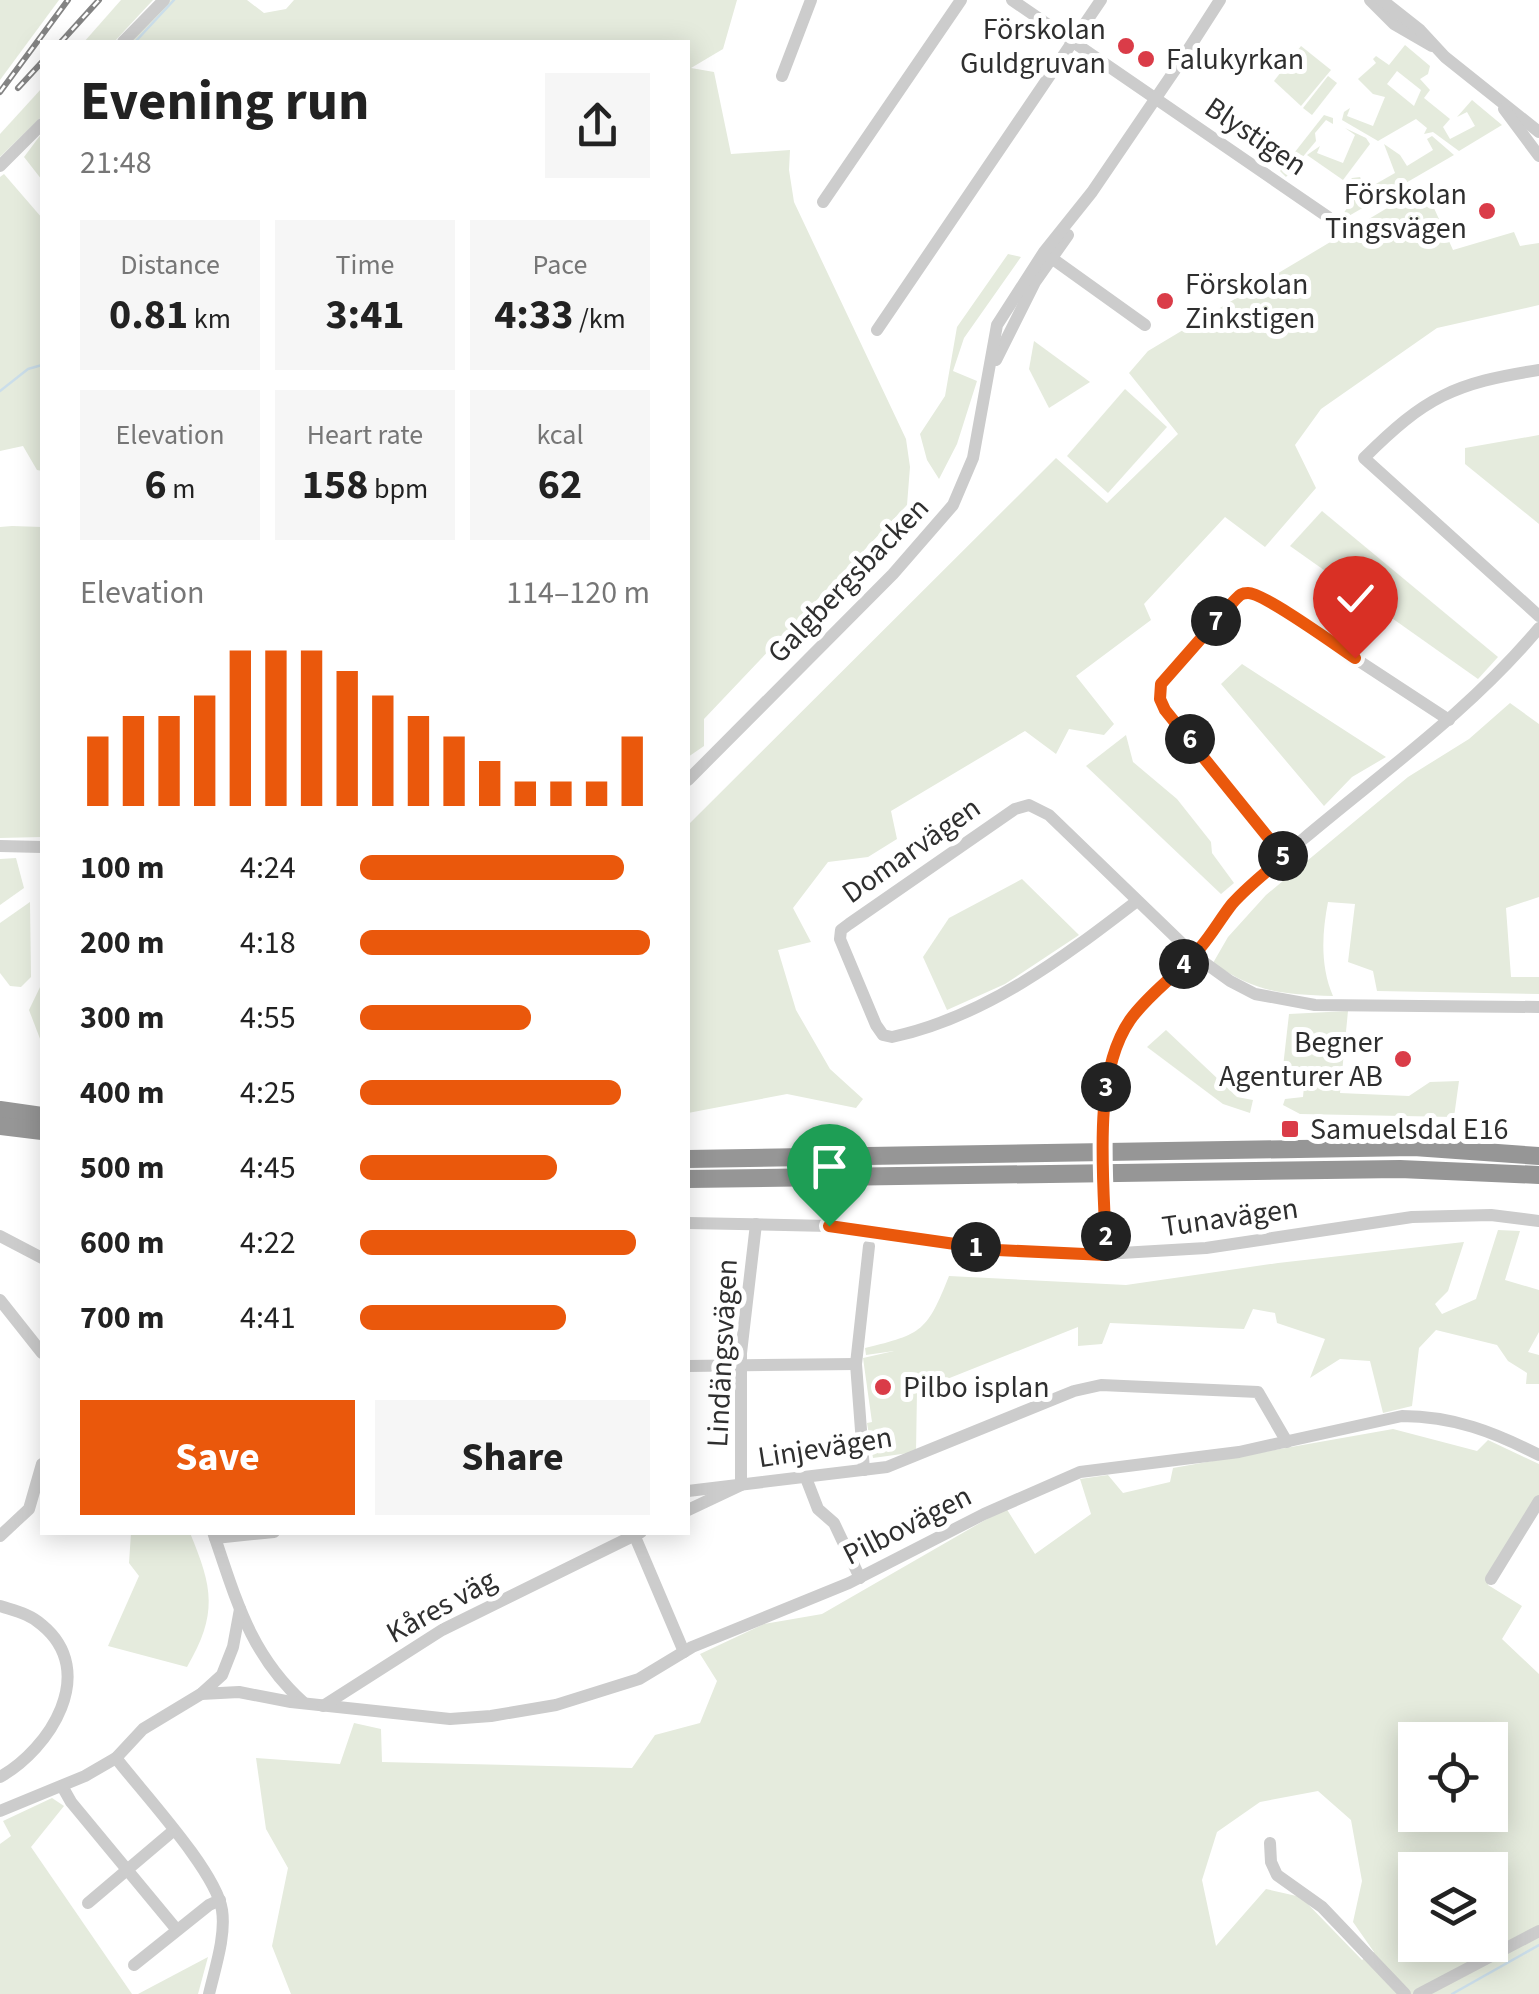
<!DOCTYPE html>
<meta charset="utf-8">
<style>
body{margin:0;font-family:"Source Sans 3",sans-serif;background:#f6f6f6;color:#222;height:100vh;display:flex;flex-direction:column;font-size:38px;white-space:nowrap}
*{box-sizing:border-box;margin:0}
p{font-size:32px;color:#767676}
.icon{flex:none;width:55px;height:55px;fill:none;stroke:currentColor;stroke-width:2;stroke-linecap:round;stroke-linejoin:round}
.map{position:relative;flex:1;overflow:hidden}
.panel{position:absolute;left:40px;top:40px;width:650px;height:1495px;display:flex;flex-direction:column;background:#fff;border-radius:0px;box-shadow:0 5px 25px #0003}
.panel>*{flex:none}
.controls{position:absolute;left:1398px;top:1722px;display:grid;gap:20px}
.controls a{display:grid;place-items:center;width:110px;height:110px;border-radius:0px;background:#fff;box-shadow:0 5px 25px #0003;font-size:50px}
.pin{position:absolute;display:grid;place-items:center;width:85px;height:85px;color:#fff;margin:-102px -42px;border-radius:50% 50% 50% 0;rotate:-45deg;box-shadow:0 0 10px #0007}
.pin .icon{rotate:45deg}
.km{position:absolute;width:50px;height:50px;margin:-25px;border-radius:50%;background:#222;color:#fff;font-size:28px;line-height:50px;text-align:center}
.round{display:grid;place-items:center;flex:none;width:105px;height:105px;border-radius:0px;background:#f6f6f6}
.overview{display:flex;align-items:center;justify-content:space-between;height:170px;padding:0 40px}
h1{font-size:55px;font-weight:700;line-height:75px}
.figures{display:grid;grid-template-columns:repeat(3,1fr);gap:15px;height:170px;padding:10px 40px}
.figures div{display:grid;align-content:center;border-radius:0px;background:#f6f6f6;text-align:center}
.figures b{font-size:42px;font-weight:700}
.figures small{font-size:28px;font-weight:400}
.figures p{font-size:28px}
.chart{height:280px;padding:20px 40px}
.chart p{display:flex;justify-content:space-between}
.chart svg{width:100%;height:180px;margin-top:10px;stroke:#ea580c;stroke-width:6}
.button{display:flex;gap:20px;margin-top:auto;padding:20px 40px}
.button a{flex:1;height:115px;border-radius:0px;background:#ea580c;color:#fff;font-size:40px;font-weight:700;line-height:115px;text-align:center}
.button a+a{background:#f6f6f6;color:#222}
ul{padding:0 40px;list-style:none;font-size:32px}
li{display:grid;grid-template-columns:160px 120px 1fr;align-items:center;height:75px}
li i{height:25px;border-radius:12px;background:#ea580c}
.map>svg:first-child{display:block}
.green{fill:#e5ebdd;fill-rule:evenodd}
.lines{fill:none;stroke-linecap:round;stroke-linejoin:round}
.stream{stroke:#cbdeea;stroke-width:2.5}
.minor{stroke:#ccc;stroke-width:12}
.highway{stroke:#969696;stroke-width:18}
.rail-casing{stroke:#848484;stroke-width:6}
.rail{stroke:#fff;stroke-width:2.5;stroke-dasharray:8;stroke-linecap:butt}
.minor-bridge{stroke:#ccc;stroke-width:12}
.route-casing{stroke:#fff;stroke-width:20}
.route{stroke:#ea580c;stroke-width:12}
.poi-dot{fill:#da3c48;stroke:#fff;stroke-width:4}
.labels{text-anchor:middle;stroke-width:10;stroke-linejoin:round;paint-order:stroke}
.poi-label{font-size:30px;fill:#2f2f2f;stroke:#fff;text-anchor:start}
.street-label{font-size:30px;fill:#2f2f2f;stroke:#fff}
</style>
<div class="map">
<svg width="1539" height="1994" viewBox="0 0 1539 1994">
<rect width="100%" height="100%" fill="#fff"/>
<g class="green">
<polygon points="0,0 59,0 0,80"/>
<polygon points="121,0 153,0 114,42 84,42"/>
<polygon points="170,0 247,0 264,13 286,9 294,0 737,0 723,49 691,68 714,72 731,154 790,150 789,170 794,202 906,439 910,467 907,505 704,719 704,746 688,757 688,42 129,42"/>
<path d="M 1405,45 L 1430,66 L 1428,74 L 1420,79 L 1430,90 L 1424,98 L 1450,119 L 1443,127 L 1450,139 L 1475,126 L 1467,112 L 1457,117 L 1472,100 L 1502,125 L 1459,151 L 1433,132 L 1424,134 L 1427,128 L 1416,119 L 1378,141 L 1342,120 L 1344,112 L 1350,108 L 1347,116 L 1373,126 L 1385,97 L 1373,94 L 1358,79 L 1376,63 L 1373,59 L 1376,56 L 1389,65 ZM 1397,71 L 1421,90 L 1414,106 L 1387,84 Z"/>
<polygon points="1301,46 1331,70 1301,106 1274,81"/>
<polygon points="1328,76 1337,83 1312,115 1303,108"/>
<polygon points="42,88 42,116 0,157 0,134"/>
<polygon points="1324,115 1333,118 1333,124 1326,120 1315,133 1316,141 1286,177 1280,171"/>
<polygon points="1345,128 1366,138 1370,144 1343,180 1307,155 1320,146 1317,153 1343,163 1355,135"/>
<polygon points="42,133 42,180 24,157"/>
<polygon points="1432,136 1454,155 1347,217 1343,214 1359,191 1348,183 1352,178 1360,177 1367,189 1395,173 1384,144 1400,155 1407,166 1433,150 1427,139"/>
<polygon points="4,174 42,218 42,471 37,470 23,446 0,451 0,177"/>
<polygon points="1424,186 1453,250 1514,232 1520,246 1539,243 1539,305 1437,328 1321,409 1295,445 1316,488 1265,547 1225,517 1144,604 1151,620 1076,676 1114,724 1104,735 1069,729 1056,754 1025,731 891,811 897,839 868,857 828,862 793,908 811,942 778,950 796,1010 830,1069 863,1099 856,1108 787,1094 688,1113 688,825 1056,458 1107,503 1178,434 1129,373 1148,351"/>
<polygon points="1008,254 1021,257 964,338 953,371 977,381 957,444 939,479 927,460 920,434 945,396 957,327"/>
<polygon points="1034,341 1090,382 1049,408 1029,369"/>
<polygon points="1125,389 1167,427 1108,493 1067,456"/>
<polygon points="1539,435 1539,524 1465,464 1465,448"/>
<polygon points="1322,511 1498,657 1478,679 1290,546"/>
<polygon points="12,526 42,527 42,837 0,838 0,527"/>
<polygon points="1242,664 1386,757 1352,777 1324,806 1221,684"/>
<path d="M 1510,703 L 1539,724 L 1539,897 L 1506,908 L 1511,977 L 1539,977 L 1539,994 L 1377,991 L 1373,971 L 1348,962 L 1355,904 L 1328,902 C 1322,933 1320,966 1333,996 C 1281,994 1257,993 1213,963 L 1228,937 L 1266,895 L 1408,777 L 1469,739 Z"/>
<polygon points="1126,735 1133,762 1177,799 1211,842 1212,853 1234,883 1221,894 1086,766"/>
<polygon points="16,858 24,888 0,905 0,859"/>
<polygon points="1022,879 1079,935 1005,984 947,1010 923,957 949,918"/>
<polygon points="30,902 31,977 21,987 10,986 0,973 0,923"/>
<polygon points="42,983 42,1044 29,1010"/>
<polygon points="1348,1011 1340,1093 1409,1096 1430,1082 1459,1081 1454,1117 1300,1114 1283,1105 1285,1099 1303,1097 1305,1076 1283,1067 1289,1014"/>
<polygon points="1166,1030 1237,1097 1253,1100 1250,1113 1223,1104 1147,1047"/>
<path d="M 1498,1230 L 1520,1231 L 1505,1280 L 1539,1290 L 1539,1332 L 1528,1352 L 1539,1355 L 1539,1384 L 1526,1384 L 1527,1373 L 1508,1361 L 1497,1345 L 1436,1330 L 1419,1348 L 1412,1406 L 1383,1413 L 1370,1361 L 1340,1359 L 1310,1378 L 1325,1339 L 1277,1323 L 1275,1313 L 1253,1309 L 1244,1329 L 1110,1323 L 1102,1344 L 1078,1346 L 1078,1327 L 917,1391 L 916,1452 L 873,1458 L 867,1423 L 872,1422 L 863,1358 L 894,1351 L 866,1355 L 865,1348 C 923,1334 927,1331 949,1276 L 1126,1285 L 1278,1263 L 1464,1242 L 1448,1291 L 1435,1304 L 1442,1314 L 1476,1299 Z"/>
<path d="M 1393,1429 L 1477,1451 L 1488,1440 L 1539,1464 L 1539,1495 L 1488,1585 L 1522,1606 L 1502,1639 L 1539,1674 L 1539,1994 L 291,1994 L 272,1946 L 288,1868 L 266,1829 L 256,1758 L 340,1764 L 354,1723 L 381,1729 L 382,1762 L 632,1768 L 655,1735 L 700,1723 L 717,1681 L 700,1654 L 764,1624 L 822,1614 L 1006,1508 L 1035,1554 L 1091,1514 L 1080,1479 L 1108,1475 L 1123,1493 L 1170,1482 L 1173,1468 ZM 1415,1740 L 1490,1740 L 1490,1815 L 1415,1815 ZM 1318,1791 L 1351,1820 L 1362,1881 L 1353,1922 L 1374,1952 L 1362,1960 L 1301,1897 L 1266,1889 L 1216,1946 L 1202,1880 L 1217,1832 L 1260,1802 ZM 1415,1870 L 1490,1870 L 1490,1945 L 1415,1945 Z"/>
<path d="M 131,1533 L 190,1533 C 213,1588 218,1614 187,1667 L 108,1646 L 139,1576 L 129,1563 Z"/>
<polygon points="52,1798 64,1806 31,1847 132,1994 0,1994 0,1844 11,1836 3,1821"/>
<polygon points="208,1957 198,1994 138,1994"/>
</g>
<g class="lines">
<g class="stream">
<polyline points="135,42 174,0"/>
<polyline points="0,391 28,369 42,365"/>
<polyline points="1452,1994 1539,1945"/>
</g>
<g class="minor">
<polyline points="1012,0 1328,217"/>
<polyline points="1370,0 1394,24 1432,46"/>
<polyline points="1382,0 1420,30 1445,57 1539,132"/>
<polyline points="123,42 164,0"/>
<polyline points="782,76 811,0"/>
<polyline points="1504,109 1539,156"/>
<polyline points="0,166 42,124"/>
<polyline points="823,202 961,0"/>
<polyline points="1046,254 1145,325"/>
<polyline points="877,330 1101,0"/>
<polyline points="996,360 1035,282 1068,235"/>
<path d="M 1539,370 C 1454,383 1425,397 1364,458 L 1539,616"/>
<polyline points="688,780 893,574 953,505 973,458 997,325 1044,252 1092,192 1177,67 1220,0"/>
<polyline points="0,846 42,847"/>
<polyline points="1284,857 1165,711 1160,699 1161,684 1238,596 1253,594 1272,604 1449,720"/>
<path d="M 1137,901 C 1063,958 985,1017 892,1037 L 883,1035 L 876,1025 L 840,939 L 841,930 L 849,924 L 1015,809 L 1029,805 L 1049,815 L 1194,955 L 1230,981 L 1255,994 L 1315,1005 L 1539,1007"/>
<path d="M 1104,1116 C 1102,1027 1145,1009 1198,951 C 1215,932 1226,909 1245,891 C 1340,800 1454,730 1539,628"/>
<polyline points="1105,1209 1106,1255"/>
<polyline points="688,1223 829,1226 997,1250 1087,1255 1206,1248 1412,1217 1491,1215 1539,1221"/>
<polyline points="0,1236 42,1258"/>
<polyline points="0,1300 42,1353"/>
<polyline points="688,1366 856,1364"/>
<polyline points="864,1470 856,1364 869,1246"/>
<polyline points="806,1478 818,1509 834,1523 860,1578"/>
<polyline points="688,1491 887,1467 1074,1391 1101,1385 1258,1392 1287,1442"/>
<polyline points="688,1510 741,1485 741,1353 756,1224"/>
<path d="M 213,1532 C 236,1599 250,1655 304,1703"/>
<polyline points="633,1532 684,1652"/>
<polyline points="0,1536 29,1509 42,1464"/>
<polyline points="215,1538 274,1532"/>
<polyline points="1491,1579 1539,1501"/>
<path d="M 0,1606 C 15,1611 30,1614 42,1625 C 99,1672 50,1749 0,1777"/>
<path d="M 201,1694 L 239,1692 L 291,1702 L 450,1719 L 491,1716 L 556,1705 L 639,1679 L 692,1647 L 849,1583 L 984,1514 L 1080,1472 L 1239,1452 L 1402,1416 C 1453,1416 1494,1432 1539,1455"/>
<polyline points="323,1706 442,1630 641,1532"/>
<polyline points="62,1786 71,1802 177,1930"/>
<polyline points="0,1811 85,1776 116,1758"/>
<polyline points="1270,1843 1271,1862 1277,1875 1322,1907 1405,1994"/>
<polyline points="88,1903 173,1831"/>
<polyline points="134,1965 209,1905 220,1900"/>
<path d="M 209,1994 C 215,1968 226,1936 222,1910 C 216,1871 142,1792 116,1758 L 143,1729 L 201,1694 L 222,1675 L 233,1647 L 240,1609"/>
<polyline points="1419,1994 1539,1931"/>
</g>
<g class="highway">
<polyline points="0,1110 42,1116"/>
<polyline points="0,1126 42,1131"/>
<polyline points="688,1159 1414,1147 1539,1156"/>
<polyline points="688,1179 1400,1169 1539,1175"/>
</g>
<g class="rail-casing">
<g id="rail">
<polyline points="61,42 99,0"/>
<polyline points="18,88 42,62"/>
<polyline points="0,92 68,0"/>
</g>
</g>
<use href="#rail" class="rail"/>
<polyline class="minor-bridge" points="1104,1116 1105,1209"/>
</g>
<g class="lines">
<g class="route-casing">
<path id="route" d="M 829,1226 L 997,1250 L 1106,1255 C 1105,1186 1090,1078 1130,1020 C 1150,992 1179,974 1200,948 C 1212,934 1221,918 1232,904 C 1247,887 1266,872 1284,857 L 1165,710 L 1160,699 L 1161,684 L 1234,601 C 1239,596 1240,593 1248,593 C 1264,593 1337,646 1355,658"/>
</g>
<use href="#route" class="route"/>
</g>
<g class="poi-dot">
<circle cx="1126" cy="46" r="10"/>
<circle cx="1146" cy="59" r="10"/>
<circle cx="1487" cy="211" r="10"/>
<circle cx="1165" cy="301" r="10"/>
<circle cx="1403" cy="1059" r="10"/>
<rect x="1280" y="1119" width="20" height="20" rx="5"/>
<circle cx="883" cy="1387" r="10"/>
</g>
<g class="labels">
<g class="poi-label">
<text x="1106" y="39" text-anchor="end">Förskolan<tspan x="1106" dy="34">Guldgruvan</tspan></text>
<text x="1166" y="69">Falukyrkan</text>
<text x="1467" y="204" text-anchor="end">Förskolan<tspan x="1467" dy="34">Tingsvägen</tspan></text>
<text x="1185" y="294">Förskolan<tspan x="1185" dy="34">Zinkstigen</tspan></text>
<text x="1383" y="1052" text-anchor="end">Begner<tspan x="1383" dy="34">Agenturer AB</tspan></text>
<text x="1310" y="1139">Samuelsdal E16</text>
<text x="903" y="1397">Pilbo isplan</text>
</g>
<g class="street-label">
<text transform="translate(1256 136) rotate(34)" y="10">Blystigen</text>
<text transform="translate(848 580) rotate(-46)" y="10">Galgbergsbacken</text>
<text transform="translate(911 850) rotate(-35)" y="10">Domarvägen</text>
<text transform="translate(1230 1217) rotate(-8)" y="10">Tunavägen</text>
<text transform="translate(722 1353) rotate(-87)" y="10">Lindängsvägen</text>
<text transform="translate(825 1447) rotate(-9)" y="10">Linjevägen</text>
<text transform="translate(907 1525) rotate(-27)" y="10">Pilbovägen</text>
<text transform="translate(441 1606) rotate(-29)" y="10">Kåres väg</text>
</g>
</g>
</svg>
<div class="controls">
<a><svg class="icon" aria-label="locate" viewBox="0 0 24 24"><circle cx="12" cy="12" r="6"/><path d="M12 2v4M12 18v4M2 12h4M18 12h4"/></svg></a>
<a><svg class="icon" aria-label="layers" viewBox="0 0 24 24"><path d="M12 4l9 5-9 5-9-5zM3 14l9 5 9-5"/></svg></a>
</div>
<div class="pin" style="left:829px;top:1226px;background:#1e9e55"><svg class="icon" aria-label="arrive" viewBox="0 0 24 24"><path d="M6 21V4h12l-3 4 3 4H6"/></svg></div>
<div class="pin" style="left:1355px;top:658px;background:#d93025"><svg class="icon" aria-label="check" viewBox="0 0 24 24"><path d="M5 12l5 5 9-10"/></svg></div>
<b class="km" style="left:976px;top:1247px">1</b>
<b class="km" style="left:1106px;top:1236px">2</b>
<b class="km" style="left:1106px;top:1087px">3</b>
<b class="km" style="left:1184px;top:964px">4</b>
<b class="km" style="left:1283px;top:856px">5</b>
<b class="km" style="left:1190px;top:739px">6</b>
<b class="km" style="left:1216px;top:621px">7</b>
<section class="panel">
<div class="overview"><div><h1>Evening run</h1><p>21:48</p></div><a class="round"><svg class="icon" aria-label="share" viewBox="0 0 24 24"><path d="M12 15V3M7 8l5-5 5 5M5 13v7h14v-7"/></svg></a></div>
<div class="figures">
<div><p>Distance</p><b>0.81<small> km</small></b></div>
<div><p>Time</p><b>3:41</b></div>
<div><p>Pace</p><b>4:33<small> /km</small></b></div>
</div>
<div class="figures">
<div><p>Elevation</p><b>6<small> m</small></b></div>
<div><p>Heart rate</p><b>158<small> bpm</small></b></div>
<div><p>kcal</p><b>62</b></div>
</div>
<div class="chart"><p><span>Elevation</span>114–120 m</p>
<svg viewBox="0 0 160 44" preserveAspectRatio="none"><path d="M5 44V27M15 44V22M25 44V22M35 44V17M45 44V6M55 44V6M65 44V6M75 44V11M85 44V17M95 44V22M105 44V27M115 44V33M125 44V38M135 44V38M145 44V38M155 44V27"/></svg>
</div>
<ul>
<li><b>100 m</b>4:24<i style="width:91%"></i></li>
<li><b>200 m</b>4:18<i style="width:100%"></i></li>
<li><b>300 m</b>4:55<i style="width:59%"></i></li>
<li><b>400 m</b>4:25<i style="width:90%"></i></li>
<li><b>500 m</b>4:45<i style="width:68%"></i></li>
<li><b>600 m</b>4:22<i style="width:95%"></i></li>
<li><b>700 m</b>4:41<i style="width:71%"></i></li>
</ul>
<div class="button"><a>Save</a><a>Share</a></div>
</section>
</div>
